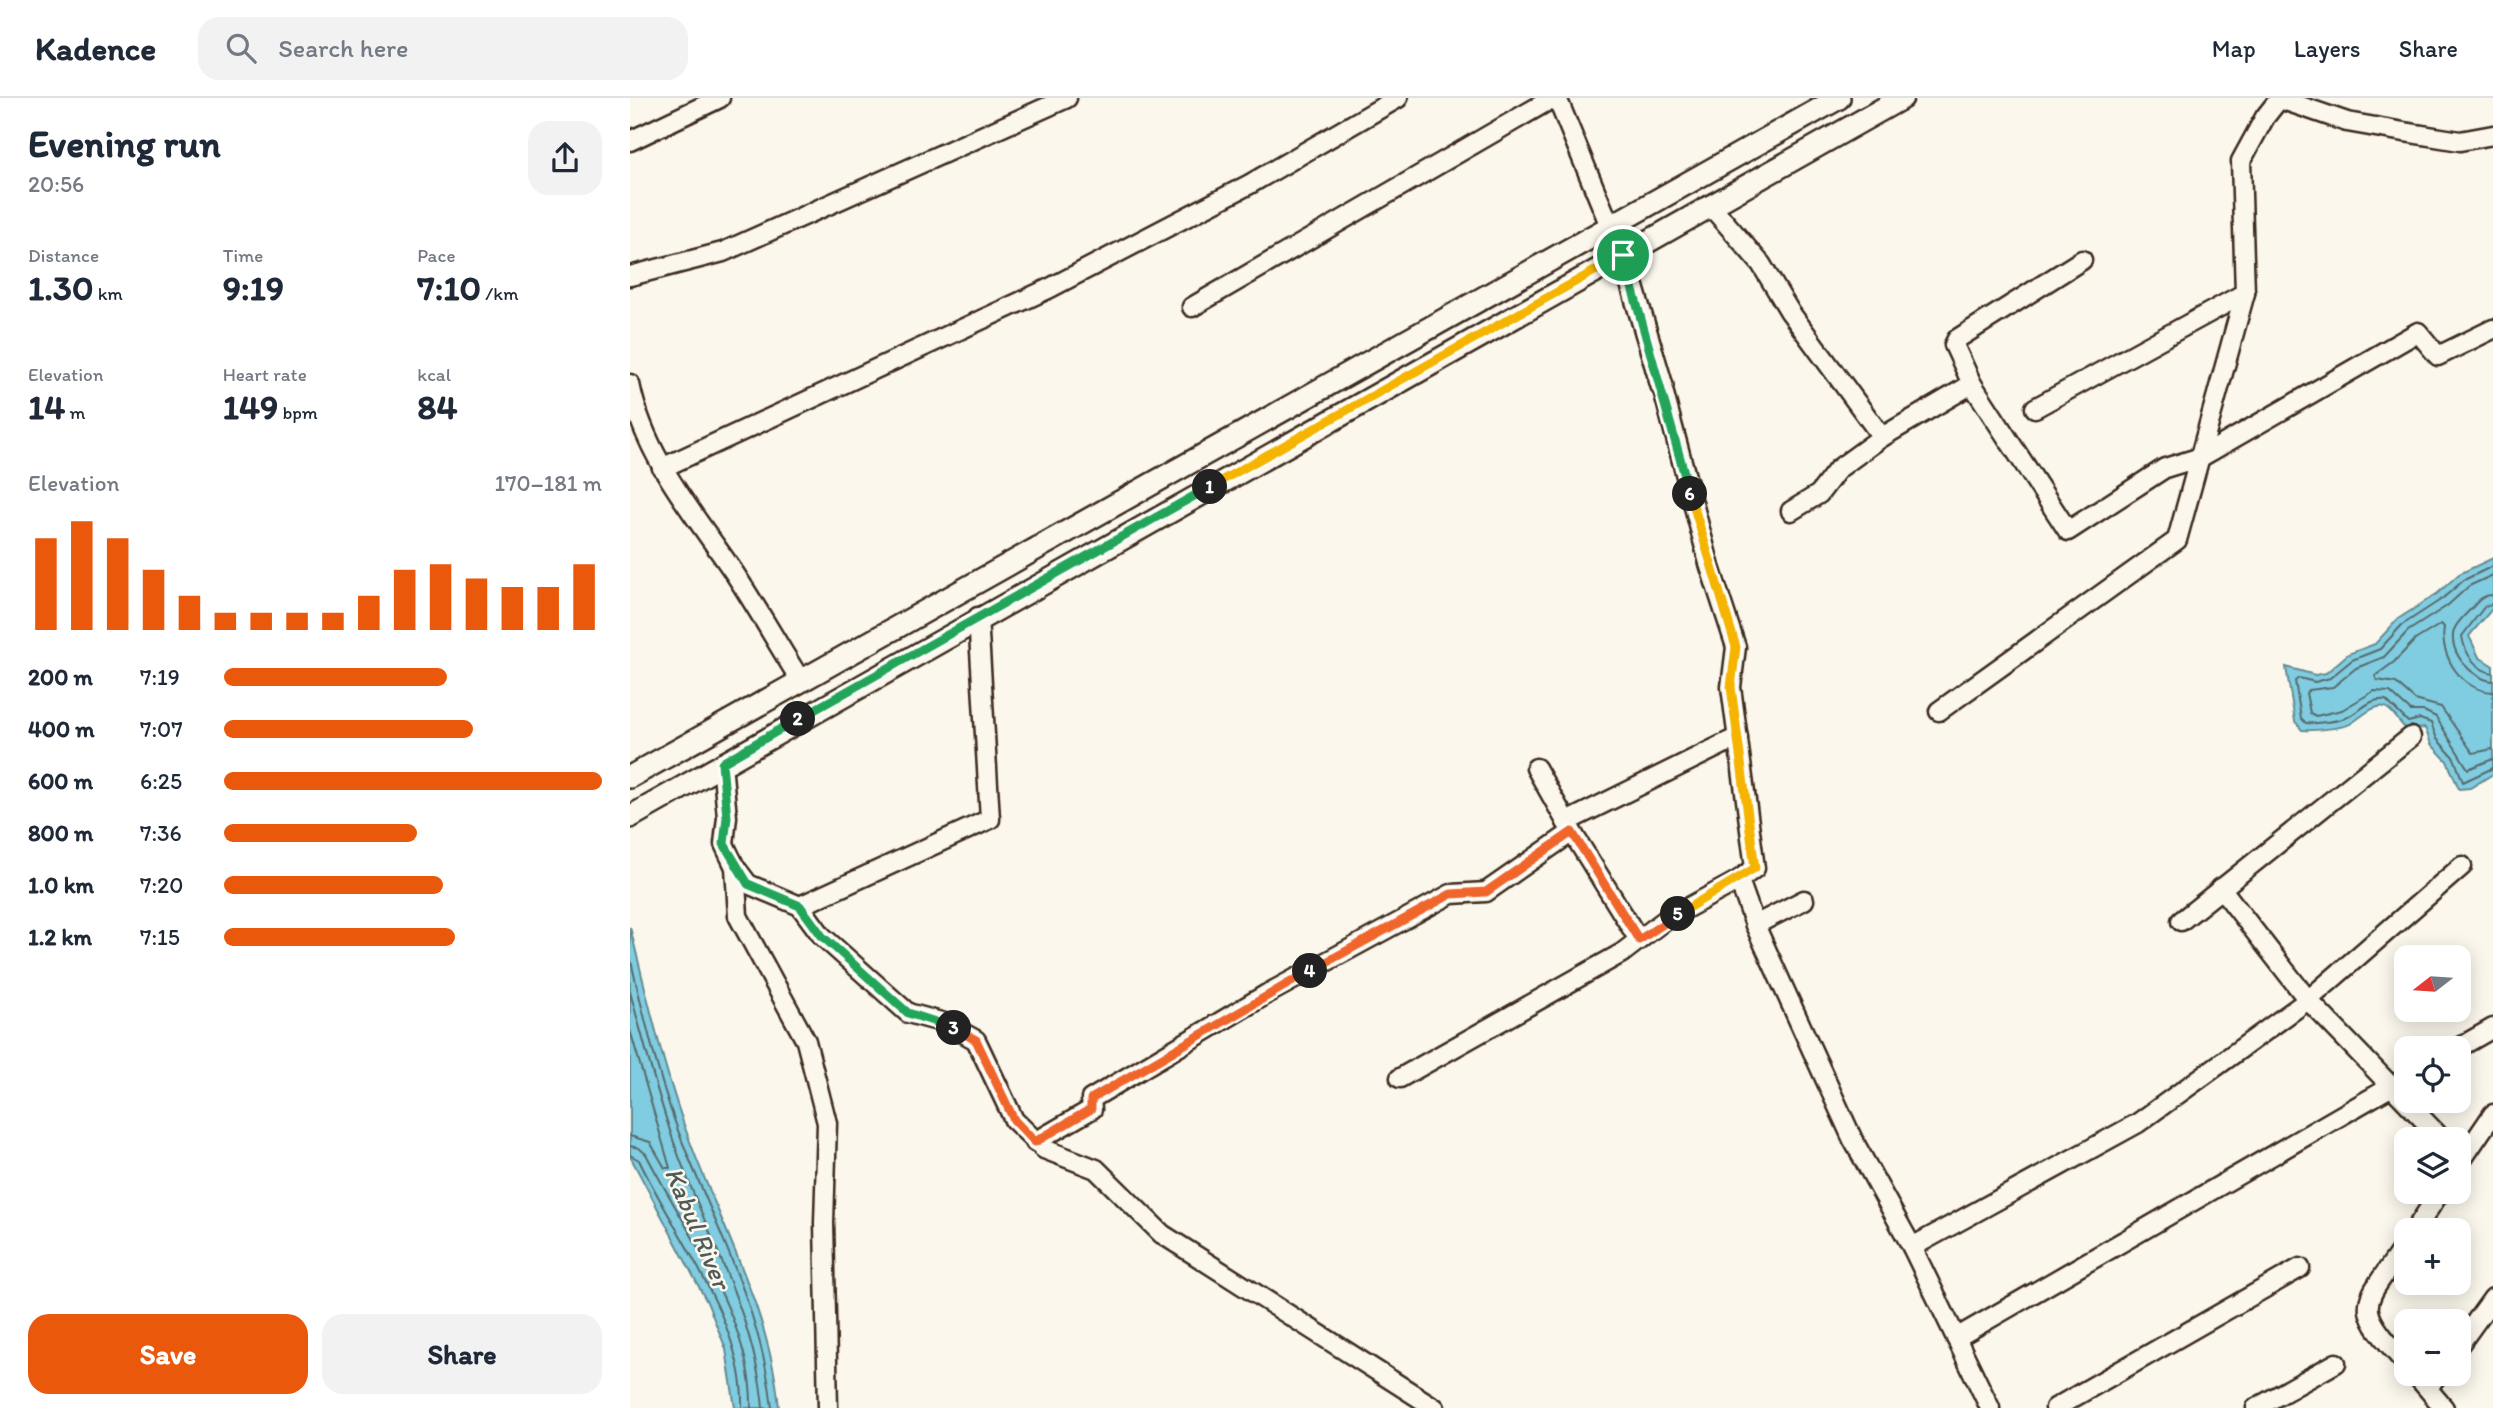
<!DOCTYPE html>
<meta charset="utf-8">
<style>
body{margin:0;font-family:Itim,sans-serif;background:#f2f2f3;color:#1f2937;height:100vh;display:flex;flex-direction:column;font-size:26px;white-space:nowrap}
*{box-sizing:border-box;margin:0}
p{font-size:23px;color:#747a83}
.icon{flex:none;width:38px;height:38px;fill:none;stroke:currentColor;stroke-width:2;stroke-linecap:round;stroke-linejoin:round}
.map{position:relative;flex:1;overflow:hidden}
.panel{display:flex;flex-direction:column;background:#fff;width:630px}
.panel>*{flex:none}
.needle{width:46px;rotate:253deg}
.controls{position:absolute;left:1764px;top:847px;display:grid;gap:14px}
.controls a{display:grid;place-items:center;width:77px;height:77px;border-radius:14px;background:#fff;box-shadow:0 4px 18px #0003;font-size:35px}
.pin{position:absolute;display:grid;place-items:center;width:60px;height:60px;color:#fff;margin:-30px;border:4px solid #fff;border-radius:50%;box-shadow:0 2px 7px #0007}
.km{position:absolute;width:35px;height:35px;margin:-18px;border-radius:50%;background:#222;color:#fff;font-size:19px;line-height:35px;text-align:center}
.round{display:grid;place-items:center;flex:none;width:74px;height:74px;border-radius:21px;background:#f2f2f3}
.head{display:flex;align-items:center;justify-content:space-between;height:119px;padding:0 28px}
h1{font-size:38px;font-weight:700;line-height:52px}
.metrics{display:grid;grid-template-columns:repeat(3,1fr);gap:10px;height:119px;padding:7px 28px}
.metrics div{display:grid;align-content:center}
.metrics b{font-size:35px;font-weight:700}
.metrics small{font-size:19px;font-weight:400}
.metrics p{font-size:19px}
.chart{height:196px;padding:14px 28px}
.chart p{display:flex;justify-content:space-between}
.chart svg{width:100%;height:126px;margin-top:7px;stroke:#ea580c;stroke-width:6}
.cta{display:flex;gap:14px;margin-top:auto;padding:14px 28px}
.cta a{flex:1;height:80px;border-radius:21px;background:#ea580c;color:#fff;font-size:28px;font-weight:700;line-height:80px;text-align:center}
.cta a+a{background:#f2f2f3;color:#1f2937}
ul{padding:0 28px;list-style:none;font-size:23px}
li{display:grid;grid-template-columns:112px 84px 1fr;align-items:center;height:52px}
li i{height:18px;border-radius:9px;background:#ea580c}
header{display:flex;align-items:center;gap:42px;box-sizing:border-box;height:98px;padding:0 35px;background:#fff;border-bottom:2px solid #e0e1e3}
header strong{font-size:33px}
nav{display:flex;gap:38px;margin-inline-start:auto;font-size:24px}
.search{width:490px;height:63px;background:#f2f2f3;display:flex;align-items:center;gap:18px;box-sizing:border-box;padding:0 24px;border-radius:21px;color:#747a83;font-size:26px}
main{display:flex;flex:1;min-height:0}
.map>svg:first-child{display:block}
.water{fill:#80cce0;stroke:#648b92;stroke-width:2}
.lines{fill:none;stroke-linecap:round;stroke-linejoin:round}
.shore{stroke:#576b6c;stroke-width:2}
.minor-casing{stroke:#3b2a1e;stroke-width:23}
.tertiary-casing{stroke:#3b2a1e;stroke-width:26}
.minor{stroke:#fbf7ec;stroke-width:18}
.tertiary{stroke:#fbf7ec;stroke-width:21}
.split-1-casing{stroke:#fff;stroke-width:14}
.split-2-casing{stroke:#fff;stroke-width:14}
.split-3-casing{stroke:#fff;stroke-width:14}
.split-4-casing{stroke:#fff;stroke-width:14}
.split-5-casing{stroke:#fff;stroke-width:14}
.split-6-casing{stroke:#fff;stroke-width:14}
.split-7-casing{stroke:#fff;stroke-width:14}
.split-1{stroke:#f5b400;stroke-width:9}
.split-2{stroke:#22a559;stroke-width:9}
.split-3{stroke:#22a559;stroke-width:9}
.split-4{stroke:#f0652b;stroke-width:9}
.split-5{stroke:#f0652b;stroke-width:9}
.split-6{stroke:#f5b400;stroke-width:9}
.split-7{stroke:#22a559;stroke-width:9}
.labels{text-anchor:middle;stroke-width:5;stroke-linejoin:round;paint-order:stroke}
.water-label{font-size:26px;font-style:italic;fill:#505b58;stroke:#fbf7ec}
</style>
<header>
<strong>Kadence</strong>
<div class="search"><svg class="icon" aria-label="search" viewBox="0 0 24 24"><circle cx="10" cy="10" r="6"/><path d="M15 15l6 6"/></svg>Search here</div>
<nav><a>Map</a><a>Layers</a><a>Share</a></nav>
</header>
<main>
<section class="panel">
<div class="head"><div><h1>Evening run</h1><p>20:56</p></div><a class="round"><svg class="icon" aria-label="share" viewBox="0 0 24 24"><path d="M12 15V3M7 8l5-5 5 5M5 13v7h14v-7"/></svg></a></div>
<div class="metrics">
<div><p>Distance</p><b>1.30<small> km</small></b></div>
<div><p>Time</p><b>9:19</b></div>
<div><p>Pace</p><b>7:10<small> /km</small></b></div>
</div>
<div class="metrics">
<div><p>Elevation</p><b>14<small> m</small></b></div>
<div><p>Heart rate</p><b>149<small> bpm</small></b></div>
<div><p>kcal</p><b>84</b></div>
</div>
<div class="chart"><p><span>Elevation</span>170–181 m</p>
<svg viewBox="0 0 160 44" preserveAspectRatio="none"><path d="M5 44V12M15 44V6M25 44V12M35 44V23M45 44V32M55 44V38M65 44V38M75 44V38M85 44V38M95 44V32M105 44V23M115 44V21M125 44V26M135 44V29M145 44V29M155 44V21"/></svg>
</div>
<ul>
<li><b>200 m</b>7:19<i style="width:59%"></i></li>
<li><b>400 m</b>7:07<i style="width:66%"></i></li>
<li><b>600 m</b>6:25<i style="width:100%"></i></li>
<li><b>800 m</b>7:36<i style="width:51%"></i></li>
<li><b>1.0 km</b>7:20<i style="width:58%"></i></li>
<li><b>1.2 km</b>7:15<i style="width:61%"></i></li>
</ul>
<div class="cta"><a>Save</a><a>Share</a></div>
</section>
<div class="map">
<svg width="1863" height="1310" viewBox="0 0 1863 1310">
<rect width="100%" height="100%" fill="#fbf7ec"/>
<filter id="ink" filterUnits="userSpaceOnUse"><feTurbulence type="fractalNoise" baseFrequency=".0143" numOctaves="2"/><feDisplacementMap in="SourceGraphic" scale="14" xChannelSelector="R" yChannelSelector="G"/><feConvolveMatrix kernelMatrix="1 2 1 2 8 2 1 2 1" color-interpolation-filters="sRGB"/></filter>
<g filter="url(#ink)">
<g class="water">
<path d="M 1863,460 L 1863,510 L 1839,538 L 1849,559 L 1863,568 L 1863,676 L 1840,690 L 1829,691 L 1817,663 L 1801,646 L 1795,630 L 1778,632 C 1769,627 1765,613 1755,609 C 1744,605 1729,621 1720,626 C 1713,630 1682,633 1672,632 L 1665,623 L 1656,569 L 1685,577 L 1696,575 L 1718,556 L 1745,546 L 1768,521 L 1808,495 L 1829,476 Z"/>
<path d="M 0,829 C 18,902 35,978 62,1049 C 94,1133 141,1218 149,1310 L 105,1310 L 96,1251 L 77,1204 L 0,1058 Z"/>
</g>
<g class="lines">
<g class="shore">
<path d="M 1863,468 L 1834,482 L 1812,501 L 1772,527 L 1750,551 L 1722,562 L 1700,580 L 1685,584 L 1669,580 L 1665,583 L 1671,620 L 1676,625 C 1683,626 1709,623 1715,620 C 1730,615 1739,599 1756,602 L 1778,624 L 1790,621 L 1801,625 L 1807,641 L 1824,660 L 1833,684 L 1863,670"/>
<polyline points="1863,477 1839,488 1817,508 1778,533 1754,559 1726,570 1703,589 1679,592 1676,595 1680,615 1686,618 1712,612 1744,593 1760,594 1781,613 1794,613 1806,619 1838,671 1863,661"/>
<path d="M 1863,497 C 1852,497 1848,503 1841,511 C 1835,517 1827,524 1824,532 C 1817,554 1843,582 1863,583"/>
<path d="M 1863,506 L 1855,508 L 1832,538 C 1834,554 1846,573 1863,575"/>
<path d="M 1863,594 C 1832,593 1809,558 1814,529 L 1811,526 L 1785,542 L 1764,564 L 1745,578 L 1747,582 L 1766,585 L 1785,602 L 1811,609 L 1843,655 L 1863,651"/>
<path d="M 0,859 C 15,923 31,992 56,1053 C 90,1136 133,1220 142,1310"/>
<path d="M 0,894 C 15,947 28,1001 47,1053 C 77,1137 125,1219 133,1310"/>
<polyline points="0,932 40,1070 35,1070 20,1044 0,1038"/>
<path d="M 0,1048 L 9,1050 L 16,1056 C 54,1130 123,1224 121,1310"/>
<path d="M 0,1057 L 9,1062 C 44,1136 115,1225 112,1310"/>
</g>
<g class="minor-casing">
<g id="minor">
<polyline points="927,0 980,128"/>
<polyline points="1650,1 1717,24 1774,34 1830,43 1863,37"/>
<polyline points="0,43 90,0"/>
<polyline points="1080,107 1131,166 1160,214 1252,339"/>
<polyline points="1452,162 1327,241 1324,247 1342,286 1438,433 1535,370 1571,359 1788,234 1808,258 1863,231"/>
<polyline points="0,178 93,154 437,0"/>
<polyline points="562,209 923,0"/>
<path d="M 0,286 C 14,358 63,414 103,473 C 127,509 148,547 171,583"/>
<polyline points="1032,288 1080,469 1106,549 1101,589 1125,770 1109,782 1125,827 1223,1042 1282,1149 1360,1310"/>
<polyline points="1405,310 1615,195"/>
<polyline points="32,370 420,190 620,86 768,0"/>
<polyline points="1161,413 1189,396 1208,371 1252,339 1342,286"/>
<polyline points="1309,613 1547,442 1615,195 1611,63 1635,19 1650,0"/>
<polyline points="92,665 97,719 94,746 105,769 108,818 176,943 197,1025 194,1125 198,1310"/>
<polyline points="906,670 942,734 1009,842"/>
<polyline points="936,724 1108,639"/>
<polyline points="105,769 118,786 170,808 192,838 278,915 315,925 346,942 384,1022 414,1051 466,1071 532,1136 805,1310"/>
<polyline points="1591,790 1678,902 1812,1041"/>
<polyline points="170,808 360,721 348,519"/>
<polyline points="1551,823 1781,639"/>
<polyline points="1125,827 1174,802"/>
<polyline points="1828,950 1863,930"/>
<polyline points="770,980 992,855 1035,822 1109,782"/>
<polyline points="405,1044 462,1011 461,1001 637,896 821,796 856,794 942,734"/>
<polyline points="1829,1066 1863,1016"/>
<polyline points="1785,1132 1810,1094"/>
<path d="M 1776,1145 C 1733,1210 1720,1203 1776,1266"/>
<polyline points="1282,1149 1508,1025 1678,902 1832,768"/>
<polyline points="1326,1240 1776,980"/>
<polyline points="1829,1247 1863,1200"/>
<polyline points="1785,1276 1814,1310"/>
<polyline points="1798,1290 1808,1276"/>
<polyline points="1425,1310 1670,1170"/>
<polyline points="1626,1310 1706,1265"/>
</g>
</g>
<g class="tertiary-casing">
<g id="tertiary">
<polyline points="993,157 1032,288"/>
<polyline points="0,679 1209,0"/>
<polyline points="0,719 1272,0"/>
</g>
</g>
<use href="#minor" class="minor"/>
<use href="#tertiary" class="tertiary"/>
</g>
</g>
<g class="lines" filter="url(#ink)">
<g class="split-1-casing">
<polyline id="split-1" points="580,389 993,157"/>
</g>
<g class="split-2-casing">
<polyline id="split-2" points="168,621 580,389"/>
</g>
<g class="split-3-casing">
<polyline id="split-3" points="168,621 92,665 97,719 94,746 118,786 170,808 192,838 278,915 324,930"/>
</g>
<g class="split-4-casing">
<polyline id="split-4" points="324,930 346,942 384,1022 405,1044 461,1011 461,1001 680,873"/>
</g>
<g class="split-5-casing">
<polyline id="split-5" points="680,873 821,796 856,794 942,734 1009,842 1048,816"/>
</g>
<g class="split-6-casing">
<polyline id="split-6" points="1048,816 1125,770 1101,589 1106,549 1060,396"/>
</g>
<g class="split-7-casing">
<polyline id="split-7" points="993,157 1060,396"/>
</g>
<use href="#split-1" class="split-1"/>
<use href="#split-2" class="split-2"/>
<use href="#split-3" class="split-3"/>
<use href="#split-4" class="split-4"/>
<use href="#split-5" class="split-5"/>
<use href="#split-6" class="split-6"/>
<use href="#split-7" class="split-7"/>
</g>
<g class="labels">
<g class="water-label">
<text transform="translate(68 1130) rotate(67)" y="9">Kabul River</text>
</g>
</g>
</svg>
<div class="controls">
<a><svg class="needle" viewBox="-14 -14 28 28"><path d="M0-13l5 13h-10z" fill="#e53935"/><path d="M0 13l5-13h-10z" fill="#747a83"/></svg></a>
<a><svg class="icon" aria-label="locate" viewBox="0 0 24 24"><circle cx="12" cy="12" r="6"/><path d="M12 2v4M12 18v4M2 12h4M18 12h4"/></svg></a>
<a><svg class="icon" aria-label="layers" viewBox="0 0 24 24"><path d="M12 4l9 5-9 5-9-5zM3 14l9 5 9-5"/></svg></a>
<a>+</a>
<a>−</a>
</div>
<div class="pin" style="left:993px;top:157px;background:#1e9e55"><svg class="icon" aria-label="arrive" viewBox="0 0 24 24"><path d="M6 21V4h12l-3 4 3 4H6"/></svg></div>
<b class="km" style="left:580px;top:389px">1</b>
<b class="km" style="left:168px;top:621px">2</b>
<b class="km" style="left:324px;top:930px">3</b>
<b class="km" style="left:680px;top:873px">4</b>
<b class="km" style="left:1048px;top:816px">5</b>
<b class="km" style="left:1060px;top:396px">6</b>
</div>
</main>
